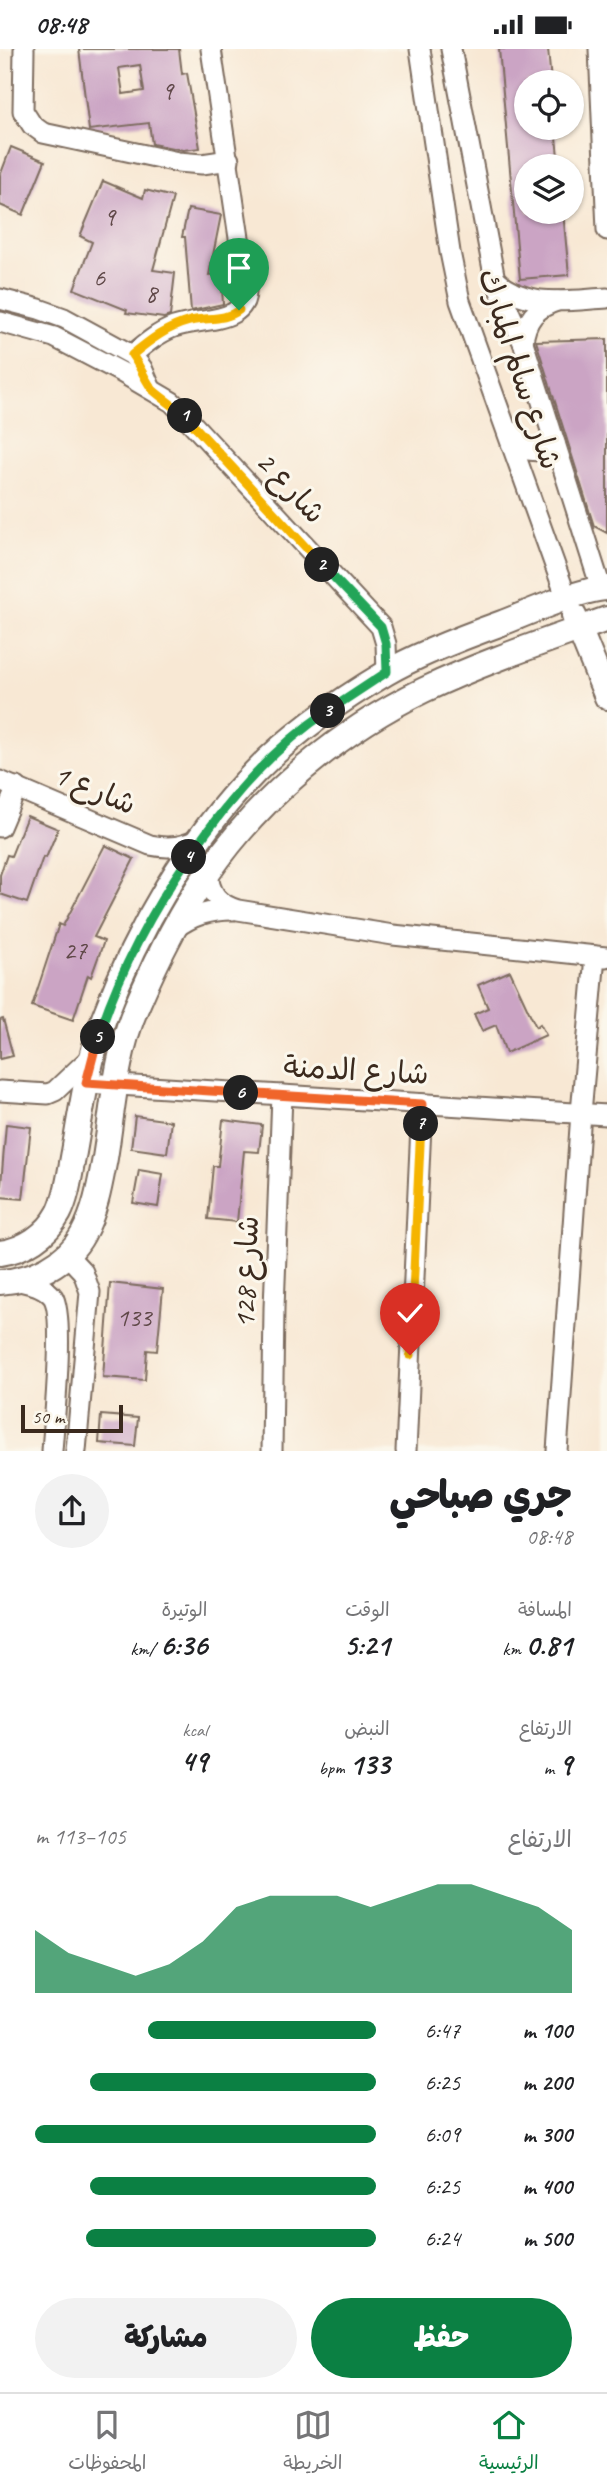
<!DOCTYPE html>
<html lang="ar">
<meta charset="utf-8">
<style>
body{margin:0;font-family:Caveat,"Playpen Sans Arabic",sans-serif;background:#f2f2f2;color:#202124;direction:rtl;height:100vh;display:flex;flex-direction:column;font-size:26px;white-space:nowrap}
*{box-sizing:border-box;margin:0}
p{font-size:23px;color:#757577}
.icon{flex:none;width:38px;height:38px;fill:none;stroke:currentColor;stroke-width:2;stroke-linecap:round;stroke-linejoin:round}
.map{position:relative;height:1402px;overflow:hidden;direction:ltr}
.drawer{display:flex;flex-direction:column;background:#fff;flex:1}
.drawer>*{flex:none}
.controls{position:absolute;left:514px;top:21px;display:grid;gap:14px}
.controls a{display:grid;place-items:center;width:70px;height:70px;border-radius:50%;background:#fff;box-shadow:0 2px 5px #0004;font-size:35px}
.scale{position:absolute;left:21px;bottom:18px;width:102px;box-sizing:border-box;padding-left:7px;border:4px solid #3b2a1e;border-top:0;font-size:19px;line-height:24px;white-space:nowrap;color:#3b2a1e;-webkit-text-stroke:5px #fbf7ec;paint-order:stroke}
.pin{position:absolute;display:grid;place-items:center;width:60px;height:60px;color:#fff;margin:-72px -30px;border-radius:50% 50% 50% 0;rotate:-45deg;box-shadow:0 0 7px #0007}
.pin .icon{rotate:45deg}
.km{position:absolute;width:35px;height:35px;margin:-18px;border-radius:50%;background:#222;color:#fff;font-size:19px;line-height:35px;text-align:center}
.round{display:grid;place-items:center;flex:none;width:74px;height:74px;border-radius:37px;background:#f2f2f2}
.headline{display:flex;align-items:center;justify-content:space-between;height:119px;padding:0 35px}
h1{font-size:38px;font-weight:800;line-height:52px}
.stats{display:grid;grid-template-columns:repeat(3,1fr);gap:10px;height:119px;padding:7px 35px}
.stats div{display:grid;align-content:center}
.stats b{font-size:30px;font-weight:800}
.stats small{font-size:19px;font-weight:400}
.stats p{font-size:19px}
.chart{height:196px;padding:14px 35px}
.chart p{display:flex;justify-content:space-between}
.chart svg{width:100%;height:126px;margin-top:7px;fill:#0b8043;opacity:.7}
.cta{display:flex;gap:14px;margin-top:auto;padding:14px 35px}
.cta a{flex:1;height:80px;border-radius:42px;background:#0b8043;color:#fff;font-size:28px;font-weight:800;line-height:80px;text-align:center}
.cta a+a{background:#f2f2f2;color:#202124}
ul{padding:0 35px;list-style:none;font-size:23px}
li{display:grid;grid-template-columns:112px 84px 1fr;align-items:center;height:52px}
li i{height:18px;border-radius:9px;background:#0b8043}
.status{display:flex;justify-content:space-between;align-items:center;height:49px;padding:0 35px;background:#fff;direction:ltr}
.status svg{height:19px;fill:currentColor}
.dock{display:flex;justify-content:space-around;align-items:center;height:98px;border-top:2px solid #e0e0e0;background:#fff;font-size:19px;color:#757577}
.dock a{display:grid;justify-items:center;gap:4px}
.dock .on{color:#0b8043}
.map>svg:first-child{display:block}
.building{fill:#cba4c4;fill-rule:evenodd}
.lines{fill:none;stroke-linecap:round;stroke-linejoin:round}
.minor-casing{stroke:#7d6c5e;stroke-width:23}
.major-casing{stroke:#7d6c5e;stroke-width:28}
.minor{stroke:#fff;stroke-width:19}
.major{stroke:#fff;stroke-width:24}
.split-1-casing{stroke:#fff;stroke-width:14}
.split-2-casing{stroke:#fff;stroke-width:14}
.split-3-casing{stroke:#fff;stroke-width:14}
.split-4-casing{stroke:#fff;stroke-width:14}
.split-5-casing{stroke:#fff;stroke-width:14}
.split-6-casing{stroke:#fff;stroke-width:14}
.split-7-casing{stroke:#fff;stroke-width:14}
.split-8-casing{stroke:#fff;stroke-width:14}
.split-1{stroke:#f5b400;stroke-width:9}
.split-2{stroke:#f5b400;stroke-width:9}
.split-3{stroke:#22a559;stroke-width:9}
.split-4{stroke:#22a559;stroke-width:9}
.split-5{stroke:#22a559;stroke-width:9}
.split-6{stroke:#f0652b;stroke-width:9}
.split-7{stroke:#f0652b;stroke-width:9}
.split-8{stroke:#f5b400;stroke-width:9}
.labels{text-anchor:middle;stroke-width:6;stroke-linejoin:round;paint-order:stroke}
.number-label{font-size:26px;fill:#5f4848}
.street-label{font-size:30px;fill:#3b2a1e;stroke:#fbf7ec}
</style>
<div class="status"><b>08:48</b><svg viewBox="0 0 49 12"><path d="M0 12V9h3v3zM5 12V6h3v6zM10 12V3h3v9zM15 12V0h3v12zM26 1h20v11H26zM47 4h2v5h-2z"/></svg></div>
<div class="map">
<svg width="607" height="1402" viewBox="0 0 607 1402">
<rect width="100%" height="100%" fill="#fbf7ec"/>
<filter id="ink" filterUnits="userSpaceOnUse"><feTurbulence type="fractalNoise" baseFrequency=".0143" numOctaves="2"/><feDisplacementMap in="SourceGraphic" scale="14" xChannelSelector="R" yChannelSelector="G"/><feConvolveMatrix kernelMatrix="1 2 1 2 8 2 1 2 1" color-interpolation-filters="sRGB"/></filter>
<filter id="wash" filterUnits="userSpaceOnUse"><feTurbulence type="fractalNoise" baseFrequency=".00686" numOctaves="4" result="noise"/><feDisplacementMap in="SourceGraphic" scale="28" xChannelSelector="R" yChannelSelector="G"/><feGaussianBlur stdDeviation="1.57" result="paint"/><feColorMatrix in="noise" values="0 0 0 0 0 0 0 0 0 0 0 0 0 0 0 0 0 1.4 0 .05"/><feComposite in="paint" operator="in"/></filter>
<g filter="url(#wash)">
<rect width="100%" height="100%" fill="#f8e8d4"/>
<g id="blocks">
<g class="building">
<path d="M 79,0 L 179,0 L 182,25 L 187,24 L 200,99 L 183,101 L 152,95 L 149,74 L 89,81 ZM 140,16 L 144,42 L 123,45 L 119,19 Z"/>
<polygon points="499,0 548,0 551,33 527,33 527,79 555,79 559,117 527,117 527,163 563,163 569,226 520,230"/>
<polygon points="11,98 45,112 23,166 0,156 0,127"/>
<polygon points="103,132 143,149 145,141 173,148 153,221 175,224 170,267 164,269 126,264 127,261 74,240 92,193 80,187"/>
<polygon points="188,160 221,166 209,226 221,225 223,255 191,262 185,188 182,188"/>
<polygon points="607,290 607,484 594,477 536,292"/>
<polygon points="27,767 58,780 46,809 43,808 27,854 0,845 0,826 7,806 11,807"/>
<polygon points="105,796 134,810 94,888 104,892 91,928 88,926 73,971 32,957 59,875 63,877"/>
<polygon points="510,922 536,978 540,975 546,986 506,1004 496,976 482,982 474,965 488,959 478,936"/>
<polygon points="3,970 13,1007 0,1010 0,971"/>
<polygon points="135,1067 171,1072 167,1104 131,1099"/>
<polygon points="223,1071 262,1076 259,1103 244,1102 237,1173 208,1170 213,1117 218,1117"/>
<polygon points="6,1075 31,1078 23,1150 0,1148"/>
<polygon points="139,1121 163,1125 158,1158 133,1154"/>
<polygon points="110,1234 163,1240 157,1302 147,1301 145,1331 103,1328"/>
<polygon points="101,1366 138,1369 135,1397 99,1394"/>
</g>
</g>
</g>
<g filter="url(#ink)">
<use href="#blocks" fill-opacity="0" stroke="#7d6c5e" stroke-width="2"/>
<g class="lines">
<g class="minor-casing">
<g id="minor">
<polyline points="24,0 23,62 32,76 43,84 178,113 202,115 229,111"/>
<polyline points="420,0 450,203 460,252 567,550"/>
<polyline points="451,0 495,231 523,293 601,539"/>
<polyline points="599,0 607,181"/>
<path d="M 496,231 C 526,260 569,251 607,249"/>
<polyline points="0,250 39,260 64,269 132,306 142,319 151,340"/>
<polyline points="0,273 54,288 121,323 172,353 381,578 386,595 387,623"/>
<path d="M 523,293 C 526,271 535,259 557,252"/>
<path d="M 132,306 C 145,295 158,284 174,278 C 200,268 250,277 246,236 L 211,0"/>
<polyline points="511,382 528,401 539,402 555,394"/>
<path d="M 0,732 L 150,796 C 169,800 184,798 201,789"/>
<polyline points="0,778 17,738"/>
<path d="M 208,823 C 209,844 218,855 238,861 L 393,886 L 606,908"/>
<path d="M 174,880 C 193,866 210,861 233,861"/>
<polyline points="86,1034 607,1066"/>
<polyline points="0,1042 48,1045 55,1042 91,1008"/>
<polyline points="67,1206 83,1223 90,1243 76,1402"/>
<path d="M 19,1232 C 32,1235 45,1237 53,1248 C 65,1267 54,1373 52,1402"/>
<polyline points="272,1402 274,1259 282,1046"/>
<polyline points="406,1402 422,1055"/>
<polyline points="557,1402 581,1064 595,907"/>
</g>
</g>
<g class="major-casing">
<g id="major">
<polyline points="574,567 607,648"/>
<path d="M 0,1204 C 24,1201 47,1186 59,1164 C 68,1146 70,1123 74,1103 C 82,1058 88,1012 104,969 C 137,880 189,791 255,723 C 293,684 339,652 386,624 C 418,605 466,587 502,574 C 528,564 581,540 607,539"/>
<path d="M 0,1233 C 32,1231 67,1215 83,1185 C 96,1161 100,1135 105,1109 C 113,1060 116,1005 136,959 C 156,912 179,865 208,824 C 261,747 341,681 424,641 C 483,613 546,592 607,570"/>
</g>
</g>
<use href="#minor" class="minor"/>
<use href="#major" class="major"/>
</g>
</g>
<g class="lines" filter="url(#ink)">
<g class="split-1-casing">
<path id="split-1" d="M 185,367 C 175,357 163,350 153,341 C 147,335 139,315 132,306 C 150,291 167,278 190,272 C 207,268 225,272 239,261"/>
</g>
<g class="split-2-casing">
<polyline id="split-2" points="185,367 322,516"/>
</g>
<g class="split-3-casing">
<polyline id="split-3" points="322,516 381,578 386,595 387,623 328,662"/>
</g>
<g class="split-4-casing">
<path id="split-4" d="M 189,808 C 227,752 271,700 328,662"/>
</g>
<g class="split-5-casing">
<path id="split-5" d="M 98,988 C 119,924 151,863 189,808"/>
</g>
<g class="split-6-casing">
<polyline id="split-6" points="98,988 86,1034 241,1044"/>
</g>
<g class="split-7-casing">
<polyline id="split-7" points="241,1044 422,1055 421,1075"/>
</g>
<g class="split-8-casing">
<polyline id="split-8" points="410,1306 421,1075"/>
</g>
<use href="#split-1" class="split-1"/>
<use href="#split-2" class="split-2"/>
<use href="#split-3" class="split-3"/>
<use href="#split-4" class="split-4"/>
<use href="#split-5" class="split-5"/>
<use href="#split-6" class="split-6"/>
<use href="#split-7" class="split-7"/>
<use href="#split-8" class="split-8"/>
</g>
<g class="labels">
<g class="number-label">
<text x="167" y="50">9</text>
<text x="109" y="176">9</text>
<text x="99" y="237">6</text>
<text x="151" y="253">8</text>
<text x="75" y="910">27</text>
<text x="134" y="1277">133</text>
</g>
<g class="street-label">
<text transform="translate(520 320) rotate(72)" y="10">شارع سالم المبارك</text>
<text transform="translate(291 438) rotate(47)" y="10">شارع 2</text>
<text transform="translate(95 740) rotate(23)" y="10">شارع 1</text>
<text transform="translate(356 1021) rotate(3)" y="10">شارع الدمنة</text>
<text transform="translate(246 1223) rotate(-88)" y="10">شارع 128</text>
</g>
</g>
</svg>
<div class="controls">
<a><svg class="icon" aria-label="locate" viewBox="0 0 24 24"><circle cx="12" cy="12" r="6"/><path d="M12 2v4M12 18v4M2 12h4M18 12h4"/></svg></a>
<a><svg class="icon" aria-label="layers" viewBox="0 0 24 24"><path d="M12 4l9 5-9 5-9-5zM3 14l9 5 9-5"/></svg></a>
</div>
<div class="scale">50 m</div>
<div class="pin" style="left:239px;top:261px;background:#1e9e55"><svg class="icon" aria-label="arrive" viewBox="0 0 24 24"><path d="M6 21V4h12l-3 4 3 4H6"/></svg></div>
<div class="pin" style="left:410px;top:1306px;background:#d93025"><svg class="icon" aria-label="check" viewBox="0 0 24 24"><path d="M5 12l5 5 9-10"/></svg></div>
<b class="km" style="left:185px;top:367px">1</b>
<b class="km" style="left:322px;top:516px">2</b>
<b class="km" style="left:328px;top:662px">3</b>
<b class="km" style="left:189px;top:808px">4</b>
<b class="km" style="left:98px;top:988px">5</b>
<b class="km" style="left:241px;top:1044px">6</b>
<b class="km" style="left:421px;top:1075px">7</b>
</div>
<section class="drawer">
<div class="headline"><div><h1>جري صباحي</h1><p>08:48</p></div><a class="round"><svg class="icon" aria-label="share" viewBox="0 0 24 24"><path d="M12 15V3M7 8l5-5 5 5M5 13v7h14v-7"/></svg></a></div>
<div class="stats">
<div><p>المسافة</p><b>0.81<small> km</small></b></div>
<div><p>الوقت</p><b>5:21</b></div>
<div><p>الوتيرة</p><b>6:36<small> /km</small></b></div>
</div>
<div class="stats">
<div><p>الارتفاع</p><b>9<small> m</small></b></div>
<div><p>النبض</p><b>133<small> bpm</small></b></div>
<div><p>kcal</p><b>49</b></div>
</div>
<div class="chart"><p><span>الارتفاع</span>105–113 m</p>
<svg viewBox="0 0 160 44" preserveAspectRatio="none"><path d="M0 44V22L10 30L20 34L30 38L40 34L50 26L60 14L70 10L80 10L90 10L100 14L110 10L120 6L130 6L140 10L150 14L160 22V44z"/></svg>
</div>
<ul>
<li><b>100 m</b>6:47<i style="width:67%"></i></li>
<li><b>200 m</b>6:25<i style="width:84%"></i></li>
<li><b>300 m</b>6:09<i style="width:100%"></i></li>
<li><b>400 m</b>6:25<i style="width:84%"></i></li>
<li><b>500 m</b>6:24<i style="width:85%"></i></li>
</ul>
<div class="cta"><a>حفظ</a><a>مشاركة</a></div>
</section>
<nav class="dock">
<a class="on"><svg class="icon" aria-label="home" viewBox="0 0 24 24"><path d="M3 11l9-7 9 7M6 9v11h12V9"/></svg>الرئيسية</a>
<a><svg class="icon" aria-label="map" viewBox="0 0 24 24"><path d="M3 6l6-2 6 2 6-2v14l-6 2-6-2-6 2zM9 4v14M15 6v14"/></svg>الخريطة</a>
<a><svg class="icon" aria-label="saved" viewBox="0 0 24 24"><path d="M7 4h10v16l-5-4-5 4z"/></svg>المحفوظات</a>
</nav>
